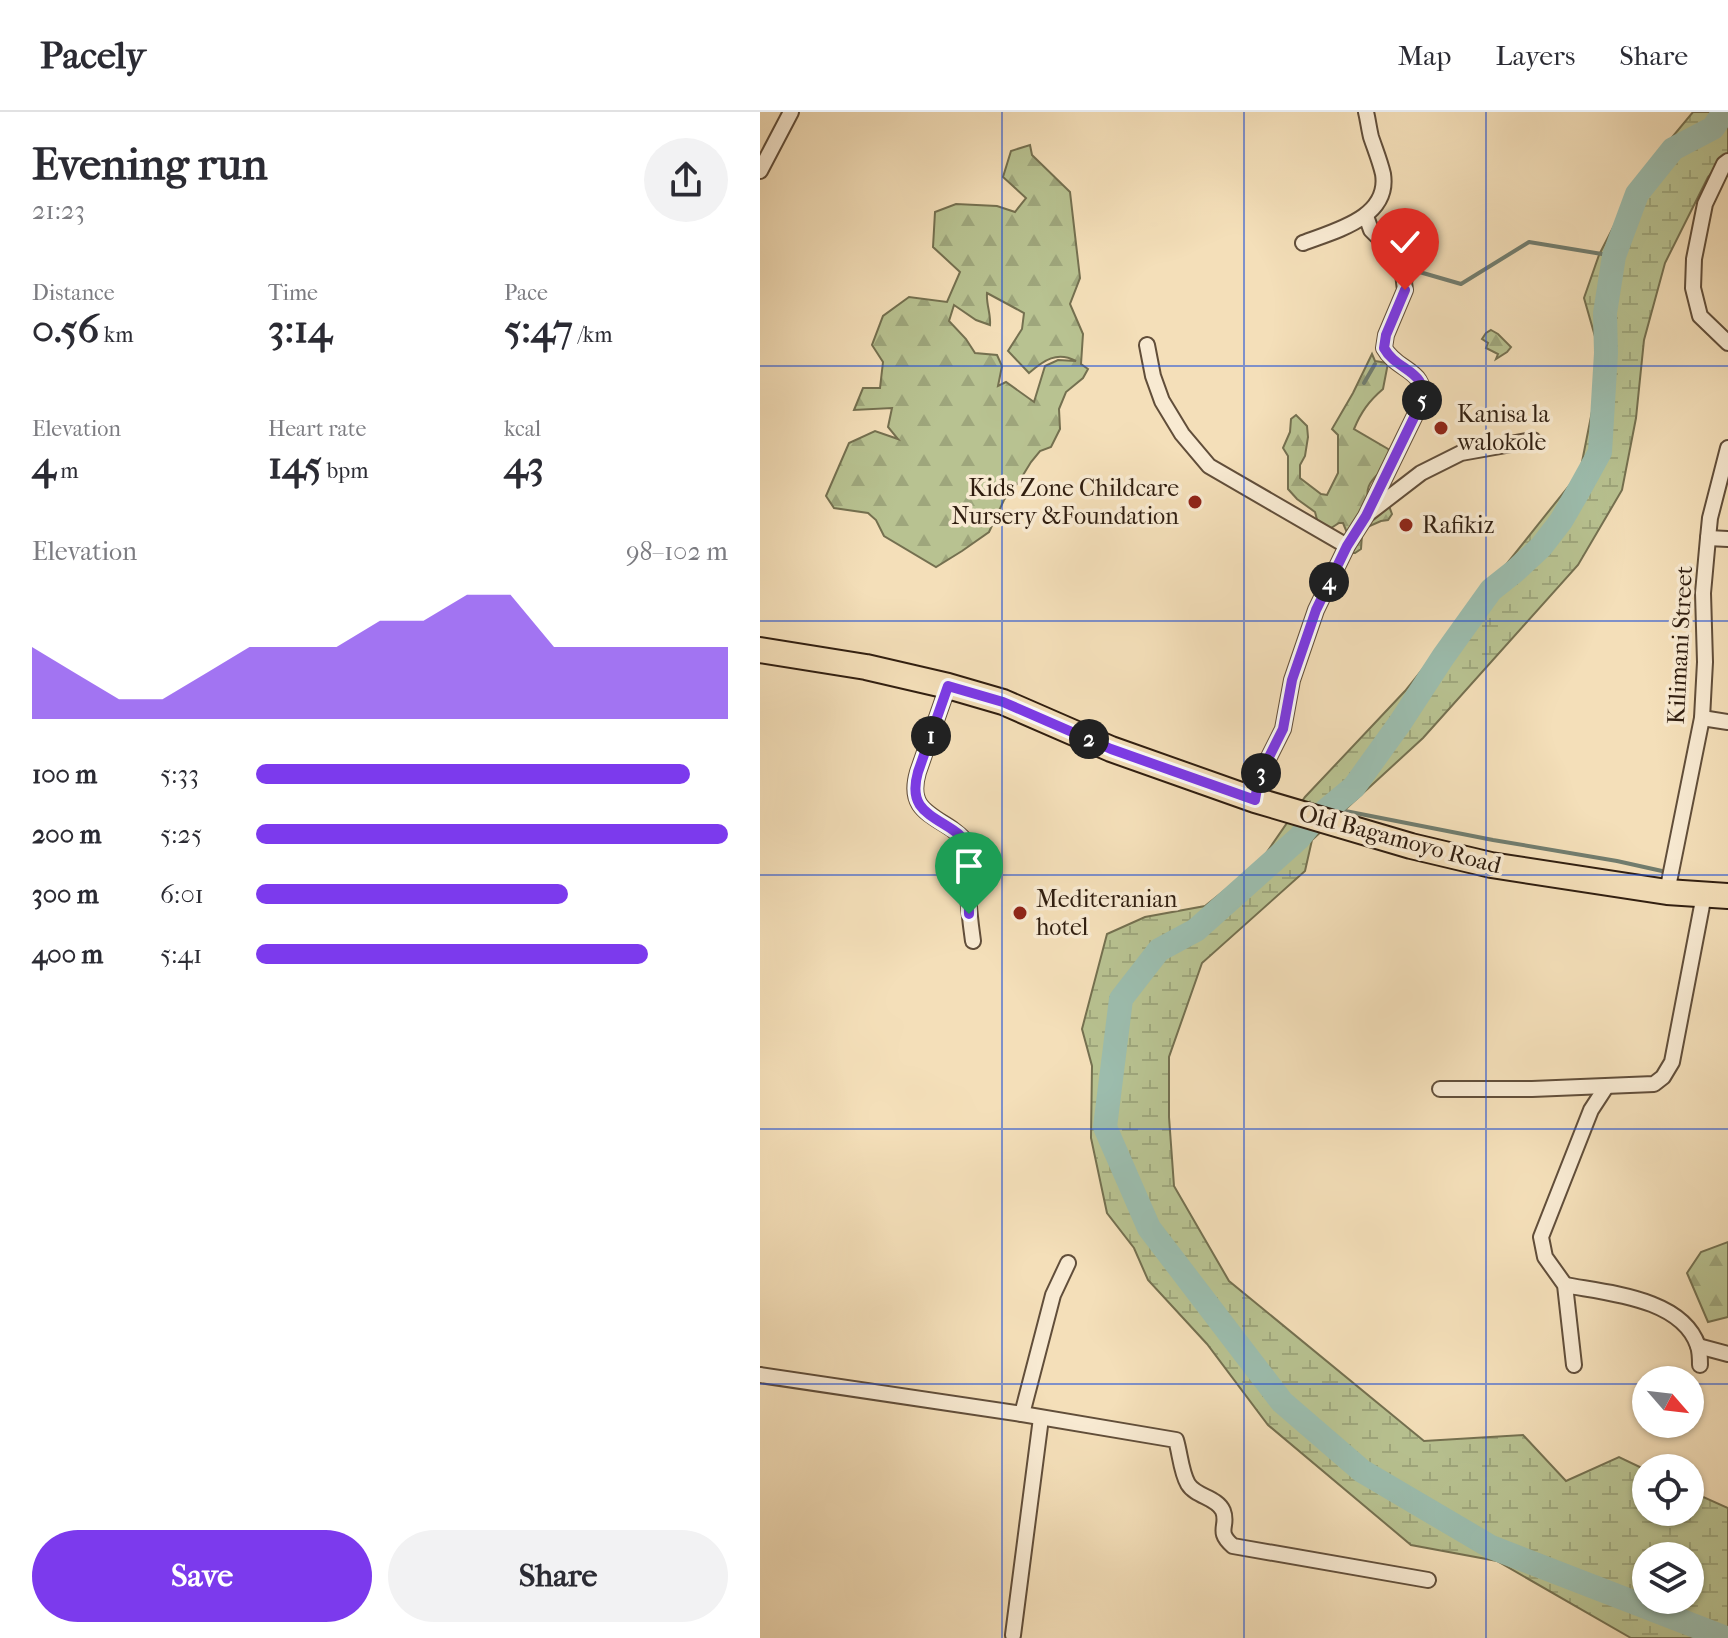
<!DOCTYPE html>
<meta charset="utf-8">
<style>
body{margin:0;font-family:"IM FELL French Canon",serif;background:#f2f2f3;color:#2b2b33;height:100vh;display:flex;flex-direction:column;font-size:30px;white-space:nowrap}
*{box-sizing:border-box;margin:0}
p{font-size:26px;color:#7c7c81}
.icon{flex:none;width:44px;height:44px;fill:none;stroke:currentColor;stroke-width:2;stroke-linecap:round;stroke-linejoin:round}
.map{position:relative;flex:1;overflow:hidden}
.side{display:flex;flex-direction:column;background:#fff;width:760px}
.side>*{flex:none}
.needle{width:52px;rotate:118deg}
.fabs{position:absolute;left:872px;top:1254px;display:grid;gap:16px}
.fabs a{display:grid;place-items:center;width:72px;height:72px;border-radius:50%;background:#fff;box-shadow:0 2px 6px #0004;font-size:40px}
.pin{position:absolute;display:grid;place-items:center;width:68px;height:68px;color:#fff;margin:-82px -34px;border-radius:50% 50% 50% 0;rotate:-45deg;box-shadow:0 0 8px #0007}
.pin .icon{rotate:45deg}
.km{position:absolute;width:40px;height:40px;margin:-20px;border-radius:50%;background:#222;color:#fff;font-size:22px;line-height:40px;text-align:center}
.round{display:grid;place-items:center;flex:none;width:84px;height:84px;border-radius:42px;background:#f2f2f3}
.summary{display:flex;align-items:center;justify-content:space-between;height:136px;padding:0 32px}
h1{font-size:44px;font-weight:800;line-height:60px}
.figures{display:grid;grid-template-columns:repeat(3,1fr);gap:12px;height:136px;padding:8px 32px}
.figures div{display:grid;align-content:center}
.figures b{font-size:40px;font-weight:800}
.figures small{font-size:22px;font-weight:400}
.figures p{font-size:22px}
.chart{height:224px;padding:16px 32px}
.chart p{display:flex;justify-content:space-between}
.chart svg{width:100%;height:144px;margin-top:8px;fill:#7c3aed;opacity:.7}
.action{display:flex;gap:16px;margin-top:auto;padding:16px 32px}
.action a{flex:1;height:92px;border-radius:48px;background:#7c3aed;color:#fff;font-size:32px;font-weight:800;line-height:92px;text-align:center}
.action a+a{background:#f2f2f3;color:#2b2b33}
ul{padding:0 32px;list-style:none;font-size:26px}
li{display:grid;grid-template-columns:128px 96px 1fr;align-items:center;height:60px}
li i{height:20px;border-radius:10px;background:#7c3aed}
header{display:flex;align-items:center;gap:48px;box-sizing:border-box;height:112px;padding:0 40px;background:#fff;border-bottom:2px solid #e1e1e2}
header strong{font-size:38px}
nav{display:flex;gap:44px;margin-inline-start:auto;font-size:28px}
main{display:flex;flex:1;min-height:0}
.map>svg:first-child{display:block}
.forest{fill:url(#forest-firs);stroke:#747050;stroke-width:2;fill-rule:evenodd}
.wetland{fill:url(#wetland-marsh);stroke:#747050;stroke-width:2;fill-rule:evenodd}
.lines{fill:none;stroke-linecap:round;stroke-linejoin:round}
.stream{stroke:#717d6f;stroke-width:4}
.river{stroke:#9cbdae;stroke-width:24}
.minor-casing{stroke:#614e3a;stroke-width:18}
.primary-casing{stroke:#301e10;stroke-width:28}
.minor{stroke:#f8ead2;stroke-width:14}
.primary{stroke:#f4dfb9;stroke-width:24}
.route-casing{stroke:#fff;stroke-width:16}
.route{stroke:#7c3aed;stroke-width:10}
.grid{fill:none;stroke:#1d4ed8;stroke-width:2;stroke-opacity:0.55}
.poi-dot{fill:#8f2418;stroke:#f8ead2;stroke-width:3}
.labels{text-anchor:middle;stroke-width:7;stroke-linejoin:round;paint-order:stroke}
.poi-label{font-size:24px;fill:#301e10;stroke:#f8ead2;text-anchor:start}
.street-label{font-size:24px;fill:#301e10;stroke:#f8ead2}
</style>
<header>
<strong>Pacely</strong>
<nav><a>Map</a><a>Layers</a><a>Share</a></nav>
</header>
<main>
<section class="side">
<div class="summary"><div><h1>Evening run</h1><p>21:23</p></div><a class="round"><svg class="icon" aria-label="share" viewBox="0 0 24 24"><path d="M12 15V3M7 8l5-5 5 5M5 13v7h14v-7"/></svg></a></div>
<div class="figures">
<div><p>Distance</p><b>0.56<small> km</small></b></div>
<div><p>Time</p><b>3:14</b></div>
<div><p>Pace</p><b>5:47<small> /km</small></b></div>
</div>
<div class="figures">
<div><p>Elevation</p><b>4<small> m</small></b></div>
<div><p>Heart rate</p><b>145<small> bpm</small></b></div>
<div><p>kcal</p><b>43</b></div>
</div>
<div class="chart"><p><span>Elevation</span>98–102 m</p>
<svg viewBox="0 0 160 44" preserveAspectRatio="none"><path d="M0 44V22L10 30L20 38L30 38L40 30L50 22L60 22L70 22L80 14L90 14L100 6L110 6L120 22L130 22L140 22L150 22L160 22V44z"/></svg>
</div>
<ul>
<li><b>100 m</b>5:33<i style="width:92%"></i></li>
<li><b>200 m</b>5:25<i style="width:100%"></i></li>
<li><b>300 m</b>6:01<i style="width:66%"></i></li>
<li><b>400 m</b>5:41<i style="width:83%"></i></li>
</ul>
<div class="action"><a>Save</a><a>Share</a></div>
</section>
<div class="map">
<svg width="968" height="1526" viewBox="0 0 968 1526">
<defs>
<pattern id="forest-firs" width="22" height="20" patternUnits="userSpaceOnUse" patternTransform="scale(2)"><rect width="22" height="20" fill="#b8c291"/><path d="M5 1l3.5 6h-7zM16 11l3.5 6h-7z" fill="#9ea67c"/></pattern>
<pattern id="wetland-marsh" width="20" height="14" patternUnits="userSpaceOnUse" patternTransform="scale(2)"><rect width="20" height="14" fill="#b8c291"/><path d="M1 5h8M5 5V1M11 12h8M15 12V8" fill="none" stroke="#9ea67c"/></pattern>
</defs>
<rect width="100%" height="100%" fill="#f4dfb9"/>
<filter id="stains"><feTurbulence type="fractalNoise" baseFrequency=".0025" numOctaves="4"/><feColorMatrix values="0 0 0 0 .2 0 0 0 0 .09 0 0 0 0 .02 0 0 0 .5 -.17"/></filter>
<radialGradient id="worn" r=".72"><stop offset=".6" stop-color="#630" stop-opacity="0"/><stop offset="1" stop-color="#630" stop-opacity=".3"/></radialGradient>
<g class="forest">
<path d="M 270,33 L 272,43 L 310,80 L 320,166 L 310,192 L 323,222 L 321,252 L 328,257 L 323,266 L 306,280 L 299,297 L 300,317 L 291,335 L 280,339 L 271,350 L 260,368 L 244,388 L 229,420 L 202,439 L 176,455 L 124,424 L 116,408 L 108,401 L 74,396 L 66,384 L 89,331 L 115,319 L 138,327 L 128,315 L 132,296 L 94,298 L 103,276 L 120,276 L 123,250 L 112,233 L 123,204 L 149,185 L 187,190 L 200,160 L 173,135 L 175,100 L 196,92 L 237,94 L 255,100 L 266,86 L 243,65 L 251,39 ZM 227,181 L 264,201 L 262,217 L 248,239 L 269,261 C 284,248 297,239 316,249 L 298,248 L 285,254 L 274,290 L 246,270 L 238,274 L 242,254 L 237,243 L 215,241 L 206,227 L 189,209 L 194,193 L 216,208 L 230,213 C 231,202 226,192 227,181 Z"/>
<polygon points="731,218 738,222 751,235 747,240 736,247 738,242 726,236 728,231 722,227 726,221"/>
<path d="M 612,242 L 615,249 L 628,251 L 623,277 C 609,289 601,300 594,317 L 628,337 L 634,347 L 625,365 L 617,363 C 609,371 606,377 608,388 L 629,394 L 632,402 L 628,408 L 621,409 L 605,416 L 602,423 L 601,437 L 595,441 L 588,441 L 588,423 L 583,411 L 579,411 L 568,418 L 559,415 L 555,400 L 537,387 L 528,377 L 528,344 L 523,336 L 530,320 L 531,307 L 536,303 L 547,314 L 548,325 L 545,344 L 540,353 L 540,366 L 561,382 L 567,383 L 578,361 L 578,323 L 572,317 L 593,281 Z"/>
<polygon points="968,1130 968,1205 948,1210 927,1161 941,1140"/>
</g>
<path class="wetland" d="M 933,0 L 968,0 L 968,42 L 948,65 L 905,151 L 884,228 L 876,306 L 862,378 L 818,453 L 663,626 L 552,728 L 545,759 L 442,851 L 409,945 L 409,1005 L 414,1074 L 469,1169 L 664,1329 L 763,1323 L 806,1369 L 859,1345 L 886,1358 L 886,1400 L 930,1400 L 930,1379 L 968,1396 L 968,1526 L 871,1526 L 737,1449 L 651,1433 L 508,1313 L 447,1232 L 388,1168 L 374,1136 L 347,1101 L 331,1026 L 332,954 L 322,917 L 347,822 L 385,805 L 445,794 L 500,750 L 545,685 L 645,579 L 820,360 L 842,249 L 824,186 L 839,143 L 879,65 ZM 886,1444 L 930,1444 L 930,1488 L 886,1488 Z"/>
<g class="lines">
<g class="stream">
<polyline points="649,175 656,159 701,172 769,130 854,144"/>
<polyline points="604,271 615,252"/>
<polyline points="570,696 733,728 857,749 902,759"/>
</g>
<polyline class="river" points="964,0 953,16 913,37 877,82 854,144 845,201 846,241 840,340 819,378 801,409 781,435 755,459 731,478 683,545 640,611 594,675 552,710 539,726 436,818 399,838 361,887 345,1015 389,1116 522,1290 602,1359 731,1435 966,1526"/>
<g class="minor-casing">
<g id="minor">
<polyline points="968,49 964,52 945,92 934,147 933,176 940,204 968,231"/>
<polyline points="0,59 31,0"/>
<path d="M 543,131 C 574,119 630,106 623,62 C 620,49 615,37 611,25 C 609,17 608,8 606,0"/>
<polyline points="387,233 393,264 402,289 422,322 449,354 587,434"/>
<polyline points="609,401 661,361 701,341 773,328"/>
<polyline points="948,426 968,427"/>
<path d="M 188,574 L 158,660 C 148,694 166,700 192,717 C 197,721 203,725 206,730 C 212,741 207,755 207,767 C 208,788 210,808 213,829"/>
<polyline points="942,606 968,610"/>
<path d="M 495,688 L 499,665 L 523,617 L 532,568 L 556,498 L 587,434 L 606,404 L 661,291 C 669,257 637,260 624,236 L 626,223 L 645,178 L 643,162 L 624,131 L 611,118 L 606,104"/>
<polyline points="907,780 942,606 945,550 943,481 948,426 950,406 968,336"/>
<polyline points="680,977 772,977 894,972 903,965 912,950 944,783"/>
<path d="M 805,1173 C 847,1181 922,1186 938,1234 C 940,1240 940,1247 940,1253"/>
<polyline points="938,1234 968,1242"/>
<polyline points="814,1253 805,1173 785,1145 781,1125 831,998 846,975"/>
<path d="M 0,1263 L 262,1302 L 416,1328 C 420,1341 421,1360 428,1372 C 436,1385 457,1385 463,1399 C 469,1414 455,1419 473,1434 L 668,1468"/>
<polyline points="262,1302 293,1183 308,1151"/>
<polyline points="253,1523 281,1306"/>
</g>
</g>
<g class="primary-casing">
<polyline id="primary" points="0,538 106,555 188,574 243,590 351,637 495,688 651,734 731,753 907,780 968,784"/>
</g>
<use href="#minor" class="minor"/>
<use href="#primary" class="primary"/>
</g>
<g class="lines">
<g class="route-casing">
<path id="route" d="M 209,802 C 209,789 207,776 207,764 C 207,753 211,742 206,732 C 204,726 199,722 193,718 C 167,701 148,695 158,660 L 188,574 L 243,590 L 351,637 L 495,688 L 499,665 L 523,617 L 532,568 L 556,498 L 587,434 L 606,404 L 661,291 C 670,258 637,260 624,236 L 626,223 L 645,178"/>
</g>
<use href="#route" class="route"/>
</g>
<path class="grid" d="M 242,0 L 242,1526M 484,0 L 484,1526M 726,0 L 726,1526M 0,254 L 968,254M 0,509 L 968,509M 0,763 L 968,763M 0,1017 L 968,1017M 0,1272 L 886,1272M 930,1272 L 968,1272"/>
<g class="poi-dot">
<circle cx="681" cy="316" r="8"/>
<circle cx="435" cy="390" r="8"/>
<circle cx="646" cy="413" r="8"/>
<circle cx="260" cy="801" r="8"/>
</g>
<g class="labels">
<g class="poi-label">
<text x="697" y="310">Kanisa la<tspan x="697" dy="28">walokole</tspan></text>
<text x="419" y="384" text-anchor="end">Kids Zone Childcare<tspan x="419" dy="28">Nursery &amp;Foundation</tspan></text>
<text x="662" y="421">Rafikiz</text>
<text x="276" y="795">Mediteranian<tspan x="276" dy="28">hotel</tspan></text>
</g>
<g class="street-label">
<text transform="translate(920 533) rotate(-87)" y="8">Kilimani Street</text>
<text transform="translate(640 727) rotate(15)" y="8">Old Bagamoyo Road</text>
</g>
</g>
<rect width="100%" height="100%" filter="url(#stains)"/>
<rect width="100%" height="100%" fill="url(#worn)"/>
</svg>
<div class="fabs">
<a><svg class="needle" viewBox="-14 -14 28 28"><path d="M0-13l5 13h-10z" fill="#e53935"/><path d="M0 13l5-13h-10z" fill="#7c7c81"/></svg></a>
<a><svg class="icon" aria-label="locate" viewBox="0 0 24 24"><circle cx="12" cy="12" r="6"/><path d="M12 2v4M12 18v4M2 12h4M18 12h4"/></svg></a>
<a><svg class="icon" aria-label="layers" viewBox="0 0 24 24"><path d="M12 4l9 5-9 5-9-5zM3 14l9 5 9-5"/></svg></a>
</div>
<div class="pin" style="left:209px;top:802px;background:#1e9e55"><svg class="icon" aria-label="arrive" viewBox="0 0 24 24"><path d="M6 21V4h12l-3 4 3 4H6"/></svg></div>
<div class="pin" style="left:645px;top:178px;background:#d93025"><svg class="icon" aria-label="check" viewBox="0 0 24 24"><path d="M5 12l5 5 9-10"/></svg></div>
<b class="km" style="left:171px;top:624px">1</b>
<b class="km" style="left:329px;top:627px">2</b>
<b class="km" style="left:501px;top:661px">3</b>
<b class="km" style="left:569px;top:470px">4</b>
<b class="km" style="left:662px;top:288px">5</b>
</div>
</main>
